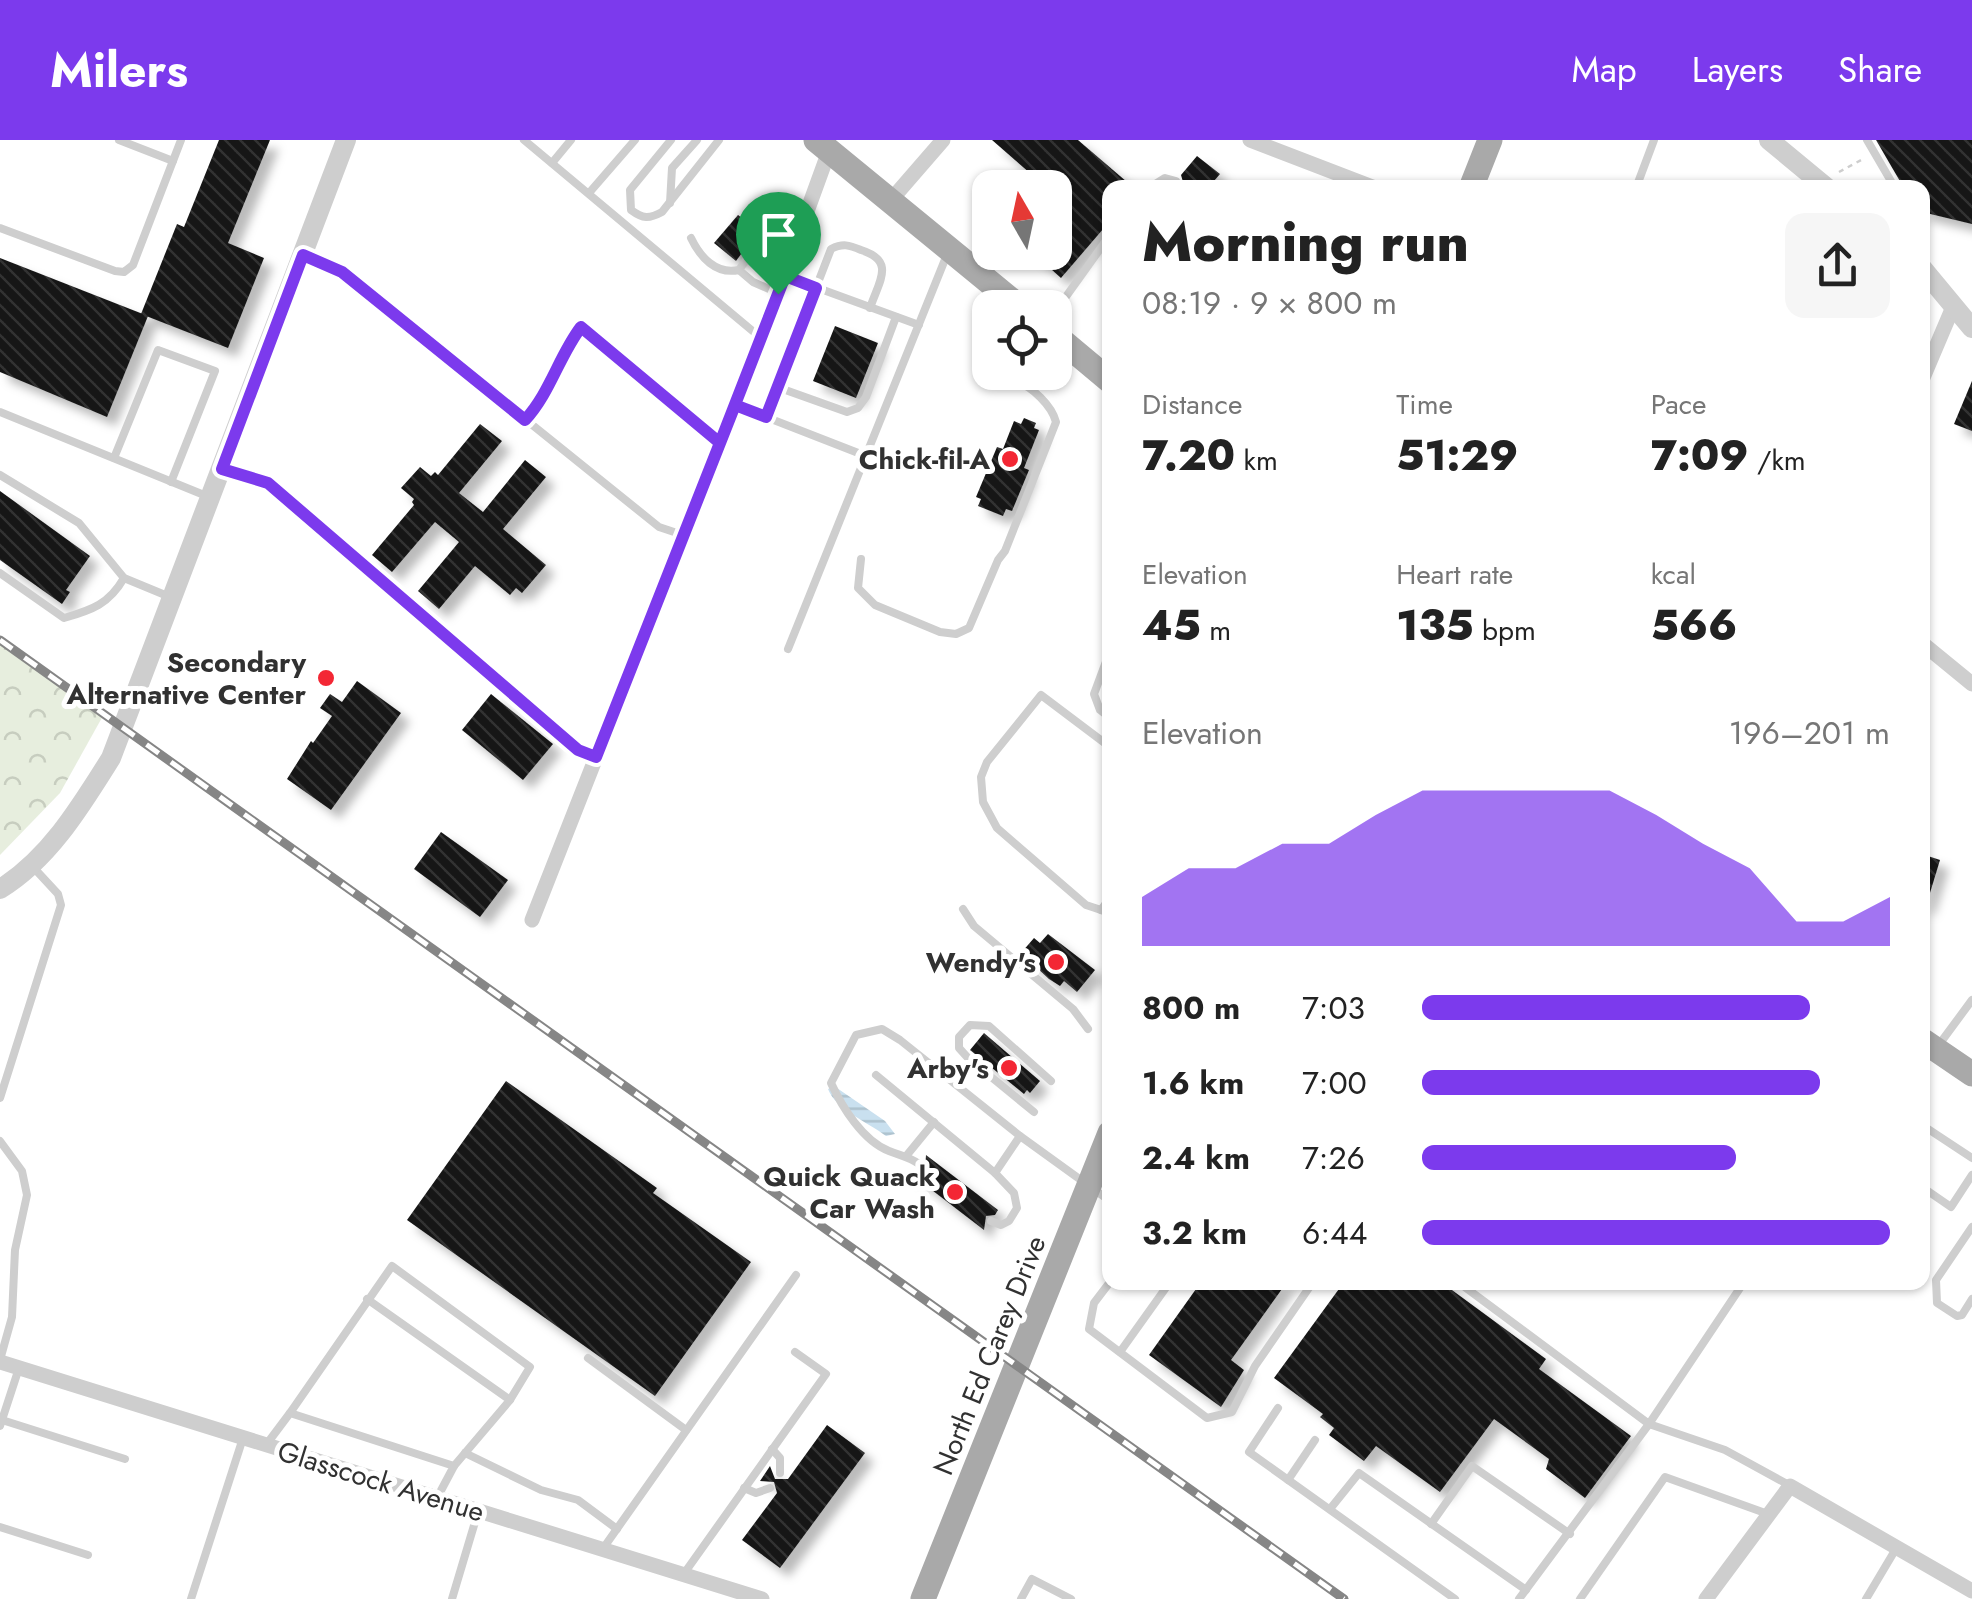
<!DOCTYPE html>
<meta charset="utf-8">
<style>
body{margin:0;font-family:Jost,sans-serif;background:#f6f6f6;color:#222;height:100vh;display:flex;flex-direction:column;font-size:38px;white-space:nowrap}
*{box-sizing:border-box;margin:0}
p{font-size:32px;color:#767676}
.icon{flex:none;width:55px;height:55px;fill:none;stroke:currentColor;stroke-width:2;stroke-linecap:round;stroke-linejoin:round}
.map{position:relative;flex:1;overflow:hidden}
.drawer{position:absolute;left:1102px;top:40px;width:828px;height:1110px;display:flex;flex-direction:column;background:#fff;border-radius:20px;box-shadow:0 2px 8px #0004}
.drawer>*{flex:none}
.needle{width:65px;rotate:351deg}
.fabs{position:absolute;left:972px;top:30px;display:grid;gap:20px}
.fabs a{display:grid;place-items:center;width:100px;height:100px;border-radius:20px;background:#fff;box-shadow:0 2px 8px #0004;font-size:50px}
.pin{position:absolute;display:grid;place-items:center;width:85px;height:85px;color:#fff;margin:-102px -42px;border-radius:50% 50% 50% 0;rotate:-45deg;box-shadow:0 0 10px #0007}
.pin .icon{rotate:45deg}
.round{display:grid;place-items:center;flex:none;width:105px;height:105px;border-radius:20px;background:#f6f6f6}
.headline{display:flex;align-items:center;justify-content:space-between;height:170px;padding:0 40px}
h1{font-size:55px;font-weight:800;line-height:75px}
.stats{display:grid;grid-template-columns:repeat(3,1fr);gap:15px;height:170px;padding:10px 40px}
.stats div{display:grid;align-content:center}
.stats b{font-size:42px;font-weight:800}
.stats small{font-size:28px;font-weight:400}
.stats p{font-size:28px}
.chart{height:280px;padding:20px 40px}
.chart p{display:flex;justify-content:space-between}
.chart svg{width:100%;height:180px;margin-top:10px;fill:#7c3aed;opacity:.7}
ul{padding:0 40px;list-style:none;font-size:32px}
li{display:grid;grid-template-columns:160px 120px 1fr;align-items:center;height:75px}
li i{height:25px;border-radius:12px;background:#7c3aed}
header{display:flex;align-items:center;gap:60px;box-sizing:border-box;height:140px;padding:0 50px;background:#7c3aed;color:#fff}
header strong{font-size:48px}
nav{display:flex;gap:55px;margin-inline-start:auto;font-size:35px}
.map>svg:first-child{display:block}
.forest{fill:url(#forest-crowns)}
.water{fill:url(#water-rules)}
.building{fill:url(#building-back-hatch);filter:url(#shadow)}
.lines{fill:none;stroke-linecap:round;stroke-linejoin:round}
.path{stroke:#cecece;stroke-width:2.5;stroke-dasharray:5 5;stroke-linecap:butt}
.service{stroke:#cecece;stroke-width:8}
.minor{stroke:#cecece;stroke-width:15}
.tertiary{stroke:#cecece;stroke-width:20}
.primary{stroke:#a9a9a9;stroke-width:25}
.rail-casing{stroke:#868686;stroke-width:9}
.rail{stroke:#fff;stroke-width:5;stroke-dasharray:15;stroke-linecap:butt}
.route-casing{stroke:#fff;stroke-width:20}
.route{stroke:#7c3aed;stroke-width:12}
.poi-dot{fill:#f32734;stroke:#fff;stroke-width:4}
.labels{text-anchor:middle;stroke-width:10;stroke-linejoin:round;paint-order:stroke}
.poi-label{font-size:28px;font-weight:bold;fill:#313131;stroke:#fff;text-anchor:end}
.street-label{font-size:28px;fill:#313131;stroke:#fff}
</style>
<header>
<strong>Milers</strong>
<nav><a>Map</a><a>Layers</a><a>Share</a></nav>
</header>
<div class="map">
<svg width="1972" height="1459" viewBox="0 0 1972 1459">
<defs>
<pattern id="forest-crowns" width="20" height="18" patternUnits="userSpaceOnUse" patternTransform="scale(2.5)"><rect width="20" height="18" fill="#e7eede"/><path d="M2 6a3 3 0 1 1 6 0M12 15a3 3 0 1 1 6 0" fill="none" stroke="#c7cdbf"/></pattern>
<pattern id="water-rules" width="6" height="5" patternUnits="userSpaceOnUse" patternTransform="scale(2.5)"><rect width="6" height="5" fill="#c9e0ef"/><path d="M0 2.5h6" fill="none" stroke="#adc1cd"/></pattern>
<pattern id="building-back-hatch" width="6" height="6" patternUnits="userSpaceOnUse" patternTransform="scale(2.5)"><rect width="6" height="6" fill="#181818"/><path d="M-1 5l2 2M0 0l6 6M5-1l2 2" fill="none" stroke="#313131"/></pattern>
<filter id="shadow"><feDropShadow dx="9" dy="9" stdDeviation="5" flood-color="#0004"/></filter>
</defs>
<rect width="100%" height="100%" fill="#fff"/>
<polygon class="forest" points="0,500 104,574 60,653 0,715"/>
<path class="water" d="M 834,946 L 885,981 L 895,994 L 886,996 C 868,982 836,970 828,949 Z"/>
<g class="building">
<polygon points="219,0 270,0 228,103 264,118 228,208 141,174 177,84 184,87"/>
<polygon points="992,0 1078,0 1134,48 1110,48 1110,81 1061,138 1032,112 1055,112 1055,73 1065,62 1055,54 1055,48 1047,48"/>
<polygon points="1876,0 1972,0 1972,84 1922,72 1922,48 1901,43"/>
<polygon points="1197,16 1220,34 1208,48 1179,48 1183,42 1181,35"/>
<polygon points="738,75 758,91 736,121 714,103"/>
<polygon points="0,118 148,176 107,277 0,232"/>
<polygon points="835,186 878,203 856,258 813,241"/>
<polygon points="1972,241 1972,291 1954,284"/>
<polygon points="1024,278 1036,283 1034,288 1039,290 1024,328 1029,330 1012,371 1006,369 1003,376 978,366 981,359 976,357 997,307 1003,309 1014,281 1021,284"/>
<polygon points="480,284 502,301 459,353 483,372 525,320 546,337 503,389 546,425 522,453 516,448 510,455 475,426 439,469 418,451 459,402 435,382 392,432 372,415 414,365 412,362 414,359 401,348 420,327 431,336 435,332 438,335"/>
<polygon points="0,351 90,416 66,450 70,452 62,464 0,420"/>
<polygon points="357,541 401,573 331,670 287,639 311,601 313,603 332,576 320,568 330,554 342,562"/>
<polygon points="491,554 553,604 523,640 462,590"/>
<polygon points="441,692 508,740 480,777 414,729"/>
<polygon points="1922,714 1940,720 1926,766 1922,766"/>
<polygon points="1048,794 1095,830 1077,852 1064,841 1060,846 1049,839 1021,813 1034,798 1040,803"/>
<polygon points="984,893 1040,941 1030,953 1027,950 1024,954 970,910"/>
<polygon points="506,941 657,1048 653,1053 751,1122 655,1256 407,1080"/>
<polygon points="926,1015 998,1070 995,1075 986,1076 984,1090 911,1034 914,1030 925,1029"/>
<polygon points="1201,1142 1287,1142 1231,1220 1244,1230 1221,1267 1149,1215"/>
<polygon points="1344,1142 1441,1142 1546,1219 1539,1229 1631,1296 1585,1358 1546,1329 1549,1319 1494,1279 1440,1352 1376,1306 1364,1321 1329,1295 1334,1288 1320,1277 1323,1274 1274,1238"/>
<polygon points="827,1285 865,1313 780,1428 742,1400 777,1353 774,1342 760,1341 770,1326 775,1339 788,1339"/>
</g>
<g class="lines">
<polyline class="path" points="1839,32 1863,19"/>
<g class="service">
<polyline points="119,0 173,21"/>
<polyline points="524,0 761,198"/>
<path d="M 671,0 L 630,50 L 631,70 C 643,79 649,79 662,72 L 719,0"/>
<polyline points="1867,0 1895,48"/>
<polyline points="552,23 571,0"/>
<polyline points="1149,48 1165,38 1176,41"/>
<polyline points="1636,48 1654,0"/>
<polyline points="589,53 635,0"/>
<polyline points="670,63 672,28 697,0"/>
<polyline points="0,88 115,131 124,132 133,125 181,0"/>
<path d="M 691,98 C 700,117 716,135 739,130 L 781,71"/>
<polyline points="303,115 341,131 659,387 683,395"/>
<polyline points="739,130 753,142 778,153"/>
<polyline points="785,136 919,185"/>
<polyline points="1055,172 1110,95"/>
<polyline points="777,247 847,272 858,268 866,257 896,177"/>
<polyline points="735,265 866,316"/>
<polyline points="0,272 209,357"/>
<path d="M 766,277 L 831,109 C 843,103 849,105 861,110 C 896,121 879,141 870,168"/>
<path d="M 525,280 C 550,253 559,216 581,187"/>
<polyline points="114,318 158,210 215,231 171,342"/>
<polyline points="223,329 268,343 577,611 595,617"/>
<polyline points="0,335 79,383 124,438 170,457"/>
<path d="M 861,419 L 858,448 L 875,465 L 940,492 L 956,494 L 969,488 L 998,420 L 1005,411 L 1056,282 C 1052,266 1032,246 1015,241 C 1008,239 997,241 990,242"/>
<path d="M 0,433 L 64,478 C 92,470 109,464 124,438"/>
<polyline points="788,509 948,112"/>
<polyline points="1110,511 1094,554 1100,570 1110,578"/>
<polyline points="1110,607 1041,555 987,622 981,637 983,662 997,688 1086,765 1110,773"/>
<polyline points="963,769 974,786 1073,869 1088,889"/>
<polyline points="1101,770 1110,758"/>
<polyline points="1938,906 1972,860"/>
<polyline points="876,935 995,1033 1014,1053 1017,1068 1009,1081 1001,1085 991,1081"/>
<polyline points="0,958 61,765 58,754 33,727"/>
<polyline points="1034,972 968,918 959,908 959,897 970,885 989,886 1051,941"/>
<polyline points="1922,985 1972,1018"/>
<polyline points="0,1001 22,1031 27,1055 15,1110 12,1177 0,1220"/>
<polyline points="907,1015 934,982"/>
<path d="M 919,1024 C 908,1016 901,1016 889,1011 C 863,1001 842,967 831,943 L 856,895 L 882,889 L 900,900 L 1020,996 L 1110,1061"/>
<polyline points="995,1033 1020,996"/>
<polyline points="1922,1047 1951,1067 1972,1035"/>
<polyline points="1972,1087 1936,1140 1937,1163 1957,1176 1962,1175 1972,1159"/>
<polyline points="1110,1142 1094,1163 1089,1189 1207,1278 1232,1272 1255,1226 1313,1142"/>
<polyline points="1458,1142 1649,1284 1725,1310 1789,1345"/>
<polyline points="367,1159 510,1260 454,1326"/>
<polyline points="1120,1212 1170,1142"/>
<polyline points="588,1218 686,1290"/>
<polyline points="1278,1268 1249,1312 1455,1459"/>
<polyline points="290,1273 392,1126 530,1227 510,1260"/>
<polyline points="2,1280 125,1319"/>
<polyline points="0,1286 19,1228"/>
<polyline points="266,1305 290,1273 454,1326 437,1358"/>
<polyline points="772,1309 780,1318 780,1333"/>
<polyline points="465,1313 541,1350 578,1360 617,1389"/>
<polyline points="1288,1340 1315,1300"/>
<polyline points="744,1348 756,1353 770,1348"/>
<polyline points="1330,1369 1359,1333 1526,1450"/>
<polyline points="1431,1384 1472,1326 1570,1394"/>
<polyline points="0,1387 88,1415"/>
<polyline points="602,1410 796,1135"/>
<polyline points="683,1435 826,1234 795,1212"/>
<polyline points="191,1459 243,1298"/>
<polyline points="452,1459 478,1372"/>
<polyline points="1021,1459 1032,1439 1071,1459"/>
<polyline points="1519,1459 1649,1284 1744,1142"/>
<polyline points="1580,1459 1665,1337 1768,1374"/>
<polyline points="1866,1459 1897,1407"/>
</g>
<g class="minor">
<polyline points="1250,0 1375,48"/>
<polyline points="891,60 943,0"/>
<polyline points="581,187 720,303"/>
<polyline points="1922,240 1953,167"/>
<polyline points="1922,503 1972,544"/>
<polyline points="532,780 761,198 829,11"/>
<polyline points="0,1222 762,1459"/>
<polyline points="1706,1459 1790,1346 1972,1451"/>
</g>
<g class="tertiary">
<polyline points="1769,0 1827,48"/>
<polyline points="1922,128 1972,188"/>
<path d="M 0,749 C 49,719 81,666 111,618 L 346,0"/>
</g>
<g class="primary">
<polyline points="816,0 1021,168"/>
<polyline points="1471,48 1490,0"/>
<polyline points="1055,195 1110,241"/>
<polyline points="1922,900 1972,934"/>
<polyline points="923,1459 1110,993"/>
</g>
<g class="rail-casing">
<polyline id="rail" points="0,500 1344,1459"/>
</g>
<use href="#rail" class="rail"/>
</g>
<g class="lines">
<g class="route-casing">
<path id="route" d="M 778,154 L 720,303 L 581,187 C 559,216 550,253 525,280 L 342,132 L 303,115 L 222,329 L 268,343 L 578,610 L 596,617 C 642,500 689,383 735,265 L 766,277 L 816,148 L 785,136 L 778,154"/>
</g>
<use href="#route" class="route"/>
</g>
<g class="poi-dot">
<circle cx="1010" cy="319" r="10"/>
<circle cx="326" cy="538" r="10"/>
<circle cx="1056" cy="822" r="10"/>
<circle cx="1009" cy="928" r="10"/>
<circle cx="955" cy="1052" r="10"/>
</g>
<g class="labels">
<g class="poi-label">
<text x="990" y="329">Chick-fil-A</text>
<text x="306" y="532">Secondary<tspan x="306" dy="32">Alternative Center</tspan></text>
<text x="1036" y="832">Wendy's</text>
<text x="989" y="938">Arby's</text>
<text x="935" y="1046">Quick Quack<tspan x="935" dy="32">Car Wash</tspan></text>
</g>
<g class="street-label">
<text transform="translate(989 1215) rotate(-68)" y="10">North Ed Carey Drive</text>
<text transform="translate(381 1341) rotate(17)" y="10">Glasscock Avenue</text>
</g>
</g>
</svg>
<div class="fabs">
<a><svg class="needle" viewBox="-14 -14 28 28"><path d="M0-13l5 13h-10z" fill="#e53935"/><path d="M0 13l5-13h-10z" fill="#767676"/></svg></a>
<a><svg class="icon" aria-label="locate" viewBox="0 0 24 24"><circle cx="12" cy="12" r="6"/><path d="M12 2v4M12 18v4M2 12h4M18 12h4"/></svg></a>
</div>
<div class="pin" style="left:778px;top:154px;background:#1e9e55"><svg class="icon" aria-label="arrive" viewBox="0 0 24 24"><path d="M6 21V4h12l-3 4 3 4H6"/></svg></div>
<section class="drawer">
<div class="headline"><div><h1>Morning run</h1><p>08:19 · 9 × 800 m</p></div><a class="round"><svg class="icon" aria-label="share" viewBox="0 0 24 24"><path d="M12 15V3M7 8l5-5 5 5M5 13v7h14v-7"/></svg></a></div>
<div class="stats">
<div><p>Distance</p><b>7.20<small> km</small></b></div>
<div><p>Time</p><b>51:29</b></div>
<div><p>Pace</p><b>7:09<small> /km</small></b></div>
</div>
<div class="stats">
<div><p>Elevation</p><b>45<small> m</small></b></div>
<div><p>Heart rate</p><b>135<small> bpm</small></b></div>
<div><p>kcal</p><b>566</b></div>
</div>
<div class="chart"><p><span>Elevation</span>196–201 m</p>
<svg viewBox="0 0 160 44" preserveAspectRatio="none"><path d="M0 44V32L10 25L20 25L30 19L40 19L50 12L60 6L70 6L80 6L90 6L100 6L110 12L120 19L130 25L140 38L150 38L160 32V44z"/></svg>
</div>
<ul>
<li><b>800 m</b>7:03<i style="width:83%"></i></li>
<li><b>1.6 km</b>7:00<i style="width:85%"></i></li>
<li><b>2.4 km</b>7:26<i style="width:67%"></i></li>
<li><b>3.2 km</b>6:44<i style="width:100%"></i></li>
</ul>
</section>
</div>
